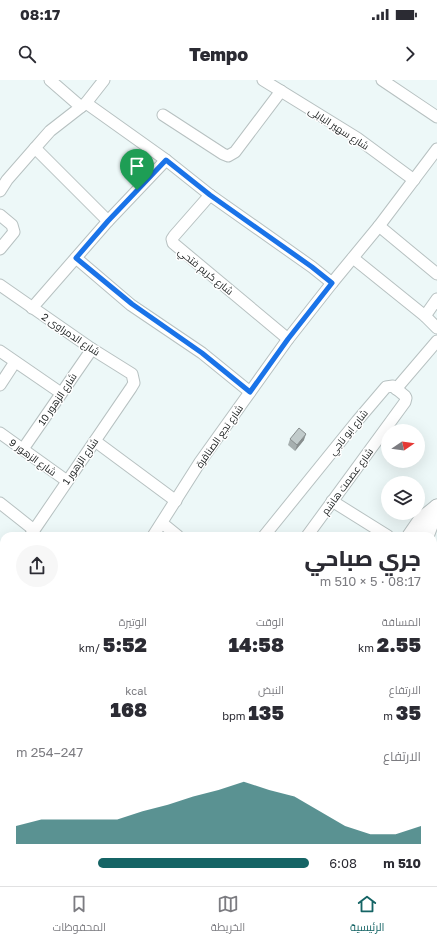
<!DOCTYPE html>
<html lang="ar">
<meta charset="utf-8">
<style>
body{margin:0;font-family:"Golos Text",Cairo,sans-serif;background:#f7f7f7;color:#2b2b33;direction:rtl;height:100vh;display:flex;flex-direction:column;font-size:15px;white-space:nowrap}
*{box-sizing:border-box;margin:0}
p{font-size:13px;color:#7c7c81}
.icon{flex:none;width:22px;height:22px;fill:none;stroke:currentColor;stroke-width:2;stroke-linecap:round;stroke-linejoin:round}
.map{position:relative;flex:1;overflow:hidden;direction:ltr}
.drawer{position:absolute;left:0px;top:452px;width:437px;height:354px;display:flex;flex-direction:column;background:#fff;border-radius:12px 12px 0 0;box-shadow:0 4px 16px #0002;direction:rtl}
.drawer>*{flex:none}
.needle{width:26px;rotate:77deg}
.fabs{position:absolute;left:381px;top:344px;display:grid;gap:8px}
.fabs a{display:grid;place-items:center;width:44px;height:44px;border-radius:50%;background:#fff;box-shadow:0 4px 16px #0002;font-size:20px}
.pin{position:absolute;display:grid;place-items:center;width:34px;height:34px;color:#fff;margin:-41px -17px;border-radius:50% 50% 50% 0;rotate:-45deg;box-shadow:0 0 4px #0007}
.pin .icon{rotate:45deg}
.round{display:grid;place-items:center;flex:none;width:42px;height:42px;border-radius:21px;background:#f7f7f7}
.head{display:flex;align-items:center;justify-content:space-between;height:68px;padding:0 16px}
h1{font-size:22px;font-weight:800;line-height:30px}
.figures{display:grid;grid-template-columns:repeat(3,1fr);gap:6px;height:68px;padding:4px 16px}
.figures div{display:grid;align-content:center}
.figures b{font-size:20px;font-weight:800}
.figures small{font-size:11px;font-weight:400}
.figures p{font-size:11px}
.chart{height:112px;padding:8px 16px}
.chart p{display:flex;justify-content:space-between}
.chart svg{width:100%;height:72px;margin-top:4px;fill:#156465;opacity:.7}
ul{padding:0 16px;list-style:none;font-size:13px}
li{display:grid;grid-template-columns:64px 48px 1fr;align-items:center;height:30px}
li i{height:10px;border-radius:5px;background:#156465}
.status{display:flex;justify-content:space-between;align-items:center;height:28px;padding:0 20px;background:#fff;direction:ltr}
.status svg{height:11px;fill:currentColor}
header{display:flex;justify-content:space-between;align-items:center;height:52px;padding:0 16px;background:#fff;font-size:18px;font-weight:800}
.dock{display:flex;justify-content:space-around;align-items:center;height:56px;border-top:1px solid #e1e1e2;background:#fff;font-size:11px;color:#7c7c81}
.dock a{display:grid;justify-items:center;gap:2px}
.dock .on{color:#156465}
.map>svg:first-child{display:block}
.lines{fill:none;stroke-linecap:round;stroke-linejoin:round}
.street-casing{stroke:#b7c1c1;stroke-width:13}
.secondary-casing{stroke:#b7c1c1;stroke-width:17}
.street{stroke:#fff;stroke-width:11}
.secondary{stroke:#fff;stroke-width:15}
.wall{fill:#a6afaf}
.shaded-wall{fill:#878e8e}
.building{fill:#c1cbcb;stroke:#878e8e}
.route-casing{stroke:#fff;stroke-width:8}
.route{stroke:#1a73e8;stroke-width:5}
.labels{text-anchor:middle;stroke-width:3;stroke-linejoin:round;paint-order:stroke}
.street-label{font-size:10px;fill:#1b1f1f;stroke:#fff}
</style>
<div class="status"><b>08:17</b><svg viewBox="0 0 49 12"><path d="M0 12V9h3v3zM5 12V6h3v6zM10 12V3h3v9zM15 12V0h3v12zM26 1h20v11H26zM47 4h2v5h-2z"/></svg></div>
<header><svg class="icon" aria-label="forward" viewBox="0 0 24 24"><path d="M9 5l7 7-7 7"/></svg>Tempo<svg class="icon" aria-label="search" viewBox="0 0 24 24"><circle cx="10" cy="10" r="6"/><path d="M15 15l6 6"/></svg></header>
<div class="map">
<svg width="437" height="806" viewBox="0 0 437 806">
<rect width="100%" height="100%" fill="#edf8f8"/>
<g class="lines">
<g class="street-casing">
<g id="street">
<polyline points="50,0 81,27"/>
<polyline points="263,0 357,58 414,100"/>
<polyline points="382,0 437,37"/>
<polyline points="86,23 166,80 210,115 312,187 332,203"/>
<polyline points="163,35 223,74 228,76 235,72 281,11"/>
<polyline points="35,68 108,141"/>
<polyline points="0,111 7,100 35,68 50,51 86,23 104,0"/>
<polyline points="210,115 174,156 172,159 173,163 288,259"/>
<polyline points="0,135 12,145 14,152 0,169"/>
<polyline points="379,146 437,194"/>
<polyline points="76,178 131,225 202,273 250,312"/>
<polyline points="353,178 425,236 437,248"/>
<polyline points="0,205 92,269 132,294 134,303 131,308 30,456"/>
<polyline points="32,228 108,141 166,80"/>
<polyline points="425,236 437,219"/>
<polyline points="0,271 61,313"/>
<polyline points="0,305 15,282"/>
<polyline points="396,309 437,261"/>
<polyline points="0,353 67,401"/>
<polyline points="95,361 176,421"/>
<polyline points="23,369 92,269"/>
<polyline points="332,421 388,456"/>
<polyline points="0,423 34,450"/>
<polyline points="162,443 178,456"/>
<polyline points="153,456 200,382 288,259 332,203 379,146 437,69"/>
<polyline points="264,456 357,341 386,307 393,306 405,316 406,318 405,322 307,456"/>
<polyline points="433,496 437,499"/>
<polyline points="0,502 4,496"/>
<polyline points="433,567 437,570"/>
<polyline points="0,630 4,627"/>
<polyline points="433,638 437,641"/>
<polyline points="433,658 437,651"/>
<polyline points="0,743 4,738"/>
<polyline points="433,763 437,766"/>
<polyline points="11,806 14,802"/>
<polyline points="86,806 89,802"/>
<polyline points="334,806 337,802"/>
<polyline points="398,806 400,802"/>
</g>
</g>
<g class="secondary-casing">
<g id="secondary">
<polyline points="410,456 421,440 437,427"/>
<polyline points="426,456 437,427"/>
<polyline points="167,806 170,802"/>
<polyline points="183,806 186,802"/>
</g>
</g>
<use href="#street" class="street"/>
<use href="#secondary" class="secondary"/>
</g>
<polygon class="wall" points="290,359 304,360 295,371 288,365"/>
<polygon class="shaded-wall" points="306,354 304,360 295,371 297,365"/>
<polygon class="building" points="299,348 306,354 297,365 290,359"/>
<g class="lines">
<g class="route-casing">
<polygon id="route" points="166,80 210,115 312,187 332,203 288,259 250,312 202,273 132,224 76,178 108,141"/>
</g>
<use href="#route" class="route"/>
</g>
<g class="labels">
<g class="street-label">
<text transform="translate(339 48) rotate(33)" y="4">شارع سهير البابلى</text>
<text transform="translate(206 191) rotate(39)" y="4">شارع كريم فتحي</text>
<text transform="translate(71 254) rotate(34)" y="4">شارع الدمراوى 2</text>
<text transform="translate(57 319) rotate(-56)" y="4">شارع الزهور 10</text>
<text transform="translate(348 352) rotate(-51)" y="4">شارع ابو ناجي</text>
<text transform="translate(219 356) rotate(-55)" y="4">شارع نجع الصناقرة</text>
<text transform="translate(33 377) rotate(36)" y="4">شارع الزهور 9</text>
<text transform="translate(80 381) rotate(-55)" y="4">شارع الزهور 1</text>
<text transform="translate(347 401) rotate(-54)" y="4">شارع عصمت هاشم</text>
</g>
</g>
</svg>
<div class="fabs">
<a><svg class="needle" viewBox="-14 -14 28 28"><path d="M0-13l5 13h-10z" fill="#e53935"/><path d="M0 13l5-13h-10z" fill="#7c7c81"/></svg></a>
<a><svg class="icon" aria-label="layers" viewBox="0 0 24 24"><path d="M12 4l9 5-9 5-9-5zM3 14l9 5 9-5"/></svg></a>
</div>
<div class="pin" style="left:137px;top:110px;background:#1e9e55"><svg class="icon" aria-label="arrive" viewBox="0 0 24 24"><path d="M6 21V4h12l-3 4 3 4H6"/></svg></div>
<section class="drawer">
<div class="head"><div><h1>جري صباحي</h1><p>08:17 · 5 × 510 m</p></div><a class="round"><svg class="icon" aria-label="share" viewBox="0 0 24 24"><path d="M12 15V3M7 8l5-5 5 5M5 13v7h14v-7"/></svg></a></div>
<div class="figures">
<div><p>المسافة</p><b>2.55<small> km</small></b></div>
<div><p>الوقت</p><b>14:58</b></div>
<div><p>الوتيرة</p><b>5:52<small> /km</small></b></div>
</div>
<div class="figures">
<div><p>الارتفاع</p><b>35<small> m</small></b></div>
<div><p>النبض</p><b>135<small> bpm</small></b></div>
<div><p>kcal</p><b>168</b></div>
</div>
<div class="chart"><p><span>الارتفاع</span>247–254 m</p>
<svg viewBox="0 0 160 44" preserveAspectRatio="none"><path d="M0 44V33L10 29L20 29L30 29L40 29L50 24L60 20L70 15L80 11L90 6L100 11L110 15L120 24L130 33L140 38L150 38L160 33V44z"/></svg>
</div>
<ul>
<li><b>510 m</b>6:08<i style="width:72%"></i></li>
</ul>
</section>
</div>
<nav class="dock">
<a class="on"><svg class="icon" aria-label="home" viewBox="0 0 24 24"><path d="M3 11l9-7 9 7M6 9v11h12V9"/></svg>الرئيسية</a>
<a><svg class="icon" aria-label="map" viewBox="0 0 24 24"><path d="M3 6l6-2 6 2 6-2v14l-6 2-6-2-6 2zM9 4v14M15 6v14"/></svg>الخريطة</a>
<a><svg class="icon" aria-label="saved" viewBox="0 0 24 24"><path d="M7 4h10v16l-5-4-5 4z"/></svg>المحفوظات</a>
</nav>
